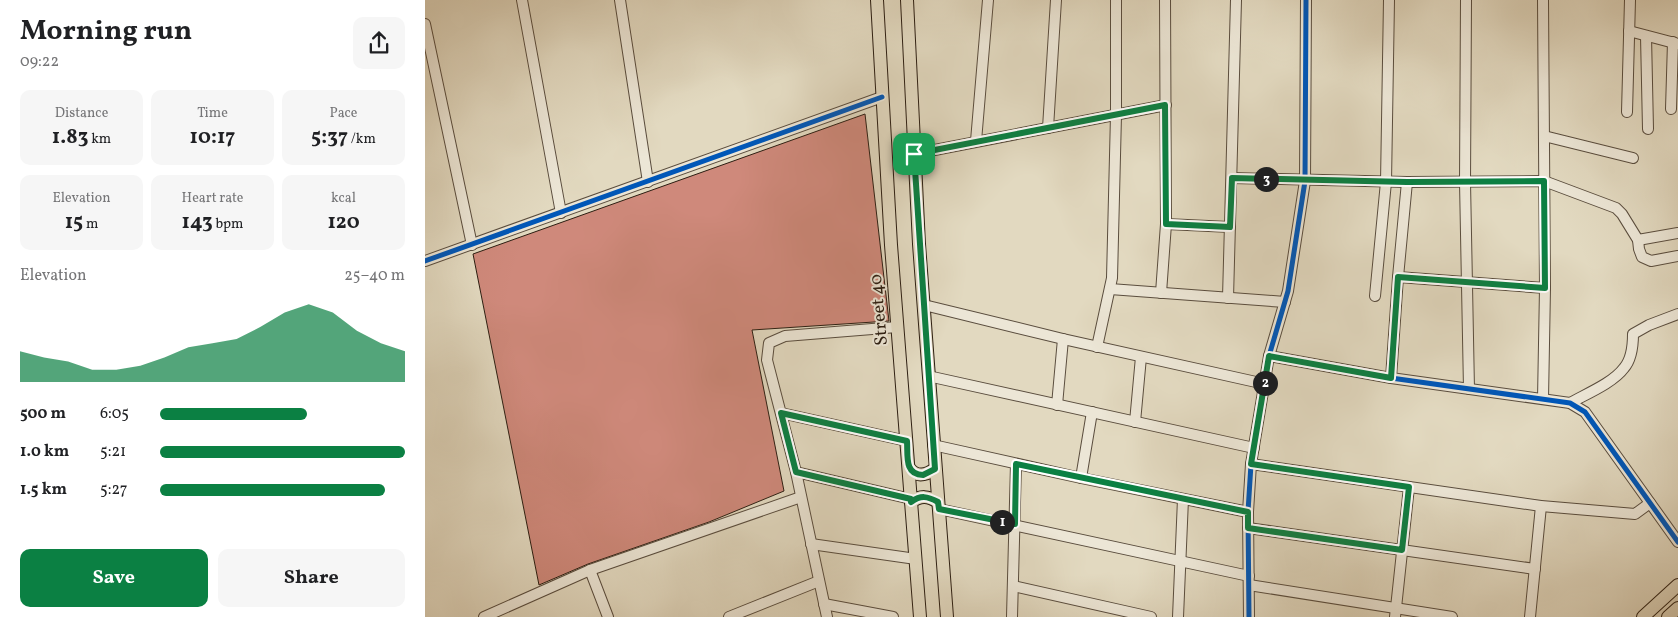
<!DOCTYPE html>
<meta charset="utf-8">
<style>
body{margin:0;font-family:Vollkorn,serif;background:#f6f6f6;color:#202124;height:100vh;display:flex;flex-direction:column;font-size:19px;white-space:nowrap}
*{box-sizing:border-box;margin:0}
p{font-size:16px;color:#757577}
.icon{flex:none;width:28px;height:28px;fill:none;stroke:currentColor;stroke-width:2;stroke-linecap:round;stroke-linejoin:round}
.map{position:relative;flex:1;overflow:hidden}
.drawer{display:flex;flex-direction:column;background:#fff;width:425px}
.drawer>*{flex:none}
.pin{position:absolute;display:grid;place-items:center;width:42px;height:42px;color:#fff;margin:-21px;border-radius:10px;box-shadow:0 2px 8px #0006}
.km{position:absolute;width:25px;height:25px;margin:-12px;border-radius:50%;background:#222;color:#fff;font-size:14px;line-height:25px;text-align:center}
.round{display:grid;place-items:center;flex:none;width:52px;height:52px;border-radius:10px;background:#f6f6f6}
.head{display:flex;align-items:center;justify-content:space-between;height:85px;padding:0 20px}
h1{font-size:28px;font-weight:700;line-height:38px}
.metrics{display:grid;grid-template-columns:repeat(3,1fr);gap:8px;height:85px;padding:5px 20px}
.metrics div{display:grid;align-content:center;border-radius:10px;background:#f6f6f6;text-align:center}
.metrics b{font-size:21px;font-weight:700}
.metrics small{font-size:14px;font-weight:400}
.metrics p{font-size:14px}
.chart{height:140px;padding:10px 20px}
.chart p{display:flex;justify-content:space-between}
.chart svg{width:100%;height:90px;margin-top:5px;fill:#0b8043;opacity:.7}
.action{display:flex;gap:10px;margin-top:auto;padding:10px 20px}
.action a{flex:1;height:58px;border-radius:10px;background:#0b8043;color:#fff;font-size:20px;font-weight:700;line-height:58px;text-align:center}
.action a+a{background:#f6f6f6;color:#202124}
ul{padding:0 20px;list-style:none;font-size:16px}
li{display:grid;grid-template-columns:80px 60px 1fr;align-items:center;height:38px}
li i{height:12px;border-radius:6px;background:#0b8043}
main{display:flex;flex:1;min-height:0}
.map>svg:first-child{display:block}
.building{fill:#cf897b;stroke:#2c1e12}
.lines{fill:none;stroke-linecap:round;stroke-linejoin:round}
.minor-casing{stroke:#5a4d3e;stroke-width:12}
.major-casing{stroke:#2c1e12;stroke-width:14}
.minor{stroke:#ece6d6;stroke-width:10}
.major{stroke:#e2d9c0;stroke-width:12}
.cycleway-casing{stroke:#ece6d6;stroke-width:8}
.cycleway{stroke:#0057b8;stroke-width:5}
.route-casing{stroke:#fff;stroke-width:10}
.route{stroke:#0b8043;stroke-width:6}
.labels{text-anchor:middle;stroke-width:4;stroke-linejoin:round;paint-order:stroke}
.street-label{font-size:18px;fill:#2c1e12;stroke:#ece6d6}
</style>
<main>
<section class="drawer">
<div class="head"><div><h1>Morning run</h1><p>09:22</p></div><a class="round"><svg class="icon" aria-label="share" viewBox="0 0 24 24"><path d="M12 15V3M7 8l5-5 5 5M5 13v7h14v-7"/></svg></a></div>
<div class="metrics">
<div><p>Distance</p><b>1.83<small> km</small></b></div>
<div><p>Time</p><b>10:17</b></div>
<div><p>Pace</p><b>5:37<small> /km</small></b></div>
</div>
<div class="metrics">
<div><p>Elevation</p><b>15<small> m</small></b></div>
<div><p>Heart rate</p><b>143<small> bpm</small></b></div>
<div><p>kcal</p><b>120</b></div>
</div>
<div class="chart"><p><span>Elevation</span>25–40 m</p>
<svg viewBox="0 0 160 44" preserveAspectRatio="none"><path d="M0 44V29L10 32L20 34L30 38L40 38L50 36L60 32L70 27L80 25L90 23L100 17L110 10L120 6L130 10L140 19L150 25L160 29V44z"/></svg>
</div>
<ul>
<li><b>500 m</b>6:05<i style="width:60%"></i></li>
<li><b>1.0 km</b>5:21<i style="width:100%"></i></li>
<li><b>1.5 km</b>5:27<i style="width:92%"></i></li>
</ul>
<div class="action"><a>Save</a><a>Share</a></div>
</section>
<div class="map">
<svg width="1253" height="617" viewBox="0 0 1253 617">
<rect width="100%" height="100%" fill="#e2d9c0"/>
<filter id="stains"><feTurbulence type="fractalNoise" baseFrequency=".004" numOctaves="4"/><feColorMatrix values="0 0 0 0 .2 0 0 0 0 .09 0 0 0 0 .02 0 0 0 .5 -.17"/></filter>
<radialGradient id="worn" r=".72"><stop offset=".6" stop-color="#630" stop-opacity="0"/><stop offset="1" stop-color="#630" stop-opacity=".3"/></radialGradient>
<polygon class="building" points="440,114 464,321 327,330 359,491 284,522 163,564 114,585 48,254"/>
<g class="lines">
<g class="minor-casing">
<g id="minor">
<polyline points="97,0 136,213"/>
<polyline points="195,0 223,182"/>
<polyline points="1041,0 1040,182 1044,389"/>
<polyline points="0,24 47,245"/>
<polyline points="1204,31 1253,44"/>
<polyline points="1221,36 1223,129"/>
<polyline points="1246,109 1248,42"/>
<polyline points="1202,112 1205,0"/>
<polyline points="623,128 631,0"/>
<polyline points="1119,136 1208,158"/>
<polyline points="551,141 563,0"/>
<polyline points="489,154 741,105"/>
<polyline points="807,178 982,182 1119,181 1191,208 1197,214 1213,240 1214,249 1217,257 1226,261 1253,256"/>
<polyline points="741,224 805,227"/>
<polyline points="1213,240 1253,233"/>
<polyline points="0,261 457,97"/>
<polyline points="973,277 1120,288"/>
<polyline points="685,289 860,302"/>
<polyline points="736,293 741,224 740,0"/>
<polyline points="950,296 961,182 964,0"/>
<polyline points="803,298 811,0"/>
<polyline points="499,305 638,339 840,384"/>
<polyline points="672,347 687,278 691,115 691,0"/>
<polyline points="844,356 966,378 1145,403 1160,412 1253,542"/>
<polyline points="503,376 829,448"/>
<polyline points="966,378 973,277 982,182"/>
<polyline points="1118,399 1120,288 1118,0"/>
<path d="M 1145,403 C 1161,394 1188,383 1199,368 C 1206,360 1208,345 1208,334 L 1224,325 L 1253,314"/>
<polyline points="632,405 638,339"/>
<polyline points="356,413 482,441"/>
<polyline points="710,422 716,357"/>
<polyline points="508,445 656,478 823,512"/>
<polyline points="826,464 1116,506 1210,514 1225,503"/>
<polyline points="371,472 486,499"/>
<polyline points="656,478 667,412"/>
<polyline points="514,509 824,576"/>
<polyline points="823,528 1110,569"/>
<polyline points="386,544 491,559"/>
<polyline points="165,570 183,617"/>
<polyline points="824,585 1027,617"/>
<polyline points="588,586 726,617"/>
<polyline points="399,604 468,617"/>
<polyline points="59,617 165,570 376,497"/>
<polyline points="304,617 394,581"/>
<polyline points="402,617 371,472 342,360 344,343 360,336 472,327"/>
<polyline points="587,617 591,464"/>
<polyline points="753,617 758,499"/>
<polyline points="824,617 823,512 826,464 844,356 863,291 880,181 881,0"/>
<polyline points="970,617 984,487"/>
<polyline points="1105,617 1116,506"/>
</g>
</g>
<g class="major-casing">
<g id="major">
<polyline points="452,0 466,245 495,617"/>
<polyline points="482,0 494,244 522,617"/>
<path d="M 484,468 C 492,478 501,475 510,469"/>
<path d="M 486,502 C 496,495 503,496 513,502"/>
<polyline points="1218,617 1253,585"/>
<polyline points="1243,617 1253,608"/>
</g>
</g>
<use href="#minor" class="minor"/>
<use href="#major" class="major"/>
<g class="cycleway-casing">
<g id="cycleway">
<polyline points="0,261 457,97"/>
<polyline points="844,356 966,378 1145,403 1160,412 1253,542"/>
<polyline points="824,617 823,512 826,464 844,356 863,291 880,181 881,0"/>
</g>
</g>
<use href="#cycleway" class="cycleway"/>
</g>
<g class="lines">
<g class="route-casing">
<path id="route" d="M 740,105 L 741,224 L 805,227 L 807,178 L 982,182 L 1119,181 L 1120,288 L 973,277 L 966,378 L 844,356 L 826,464 L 984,487 L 977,550 L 823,528 L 823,512 L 591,464 L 590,524 L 514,509 L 513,502 C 502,496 496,495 486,502 L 486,499 L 371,472 L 356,413 L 482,441 C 483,455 479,475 498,475 L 510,469 L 489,154 Z"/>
</g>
<use href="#route" class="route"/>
</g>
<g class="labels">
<g class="street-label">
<text transform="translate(453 310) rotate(-95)" y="6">Street 40</text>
</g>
</g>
<rect width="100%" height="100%" filter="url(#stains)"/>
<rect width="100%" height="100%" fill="url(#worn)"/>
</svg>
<div class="pin" style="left:489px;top:154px;background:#1e9e55"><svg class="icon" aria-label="arrive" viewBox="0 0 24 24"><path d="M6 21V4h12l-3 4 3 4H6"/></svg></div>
<b class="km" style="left:577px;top:522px">1</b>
<b class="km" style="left:840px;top:383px">2</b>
<b class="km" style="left:841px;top:179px">3</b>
</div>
</main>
